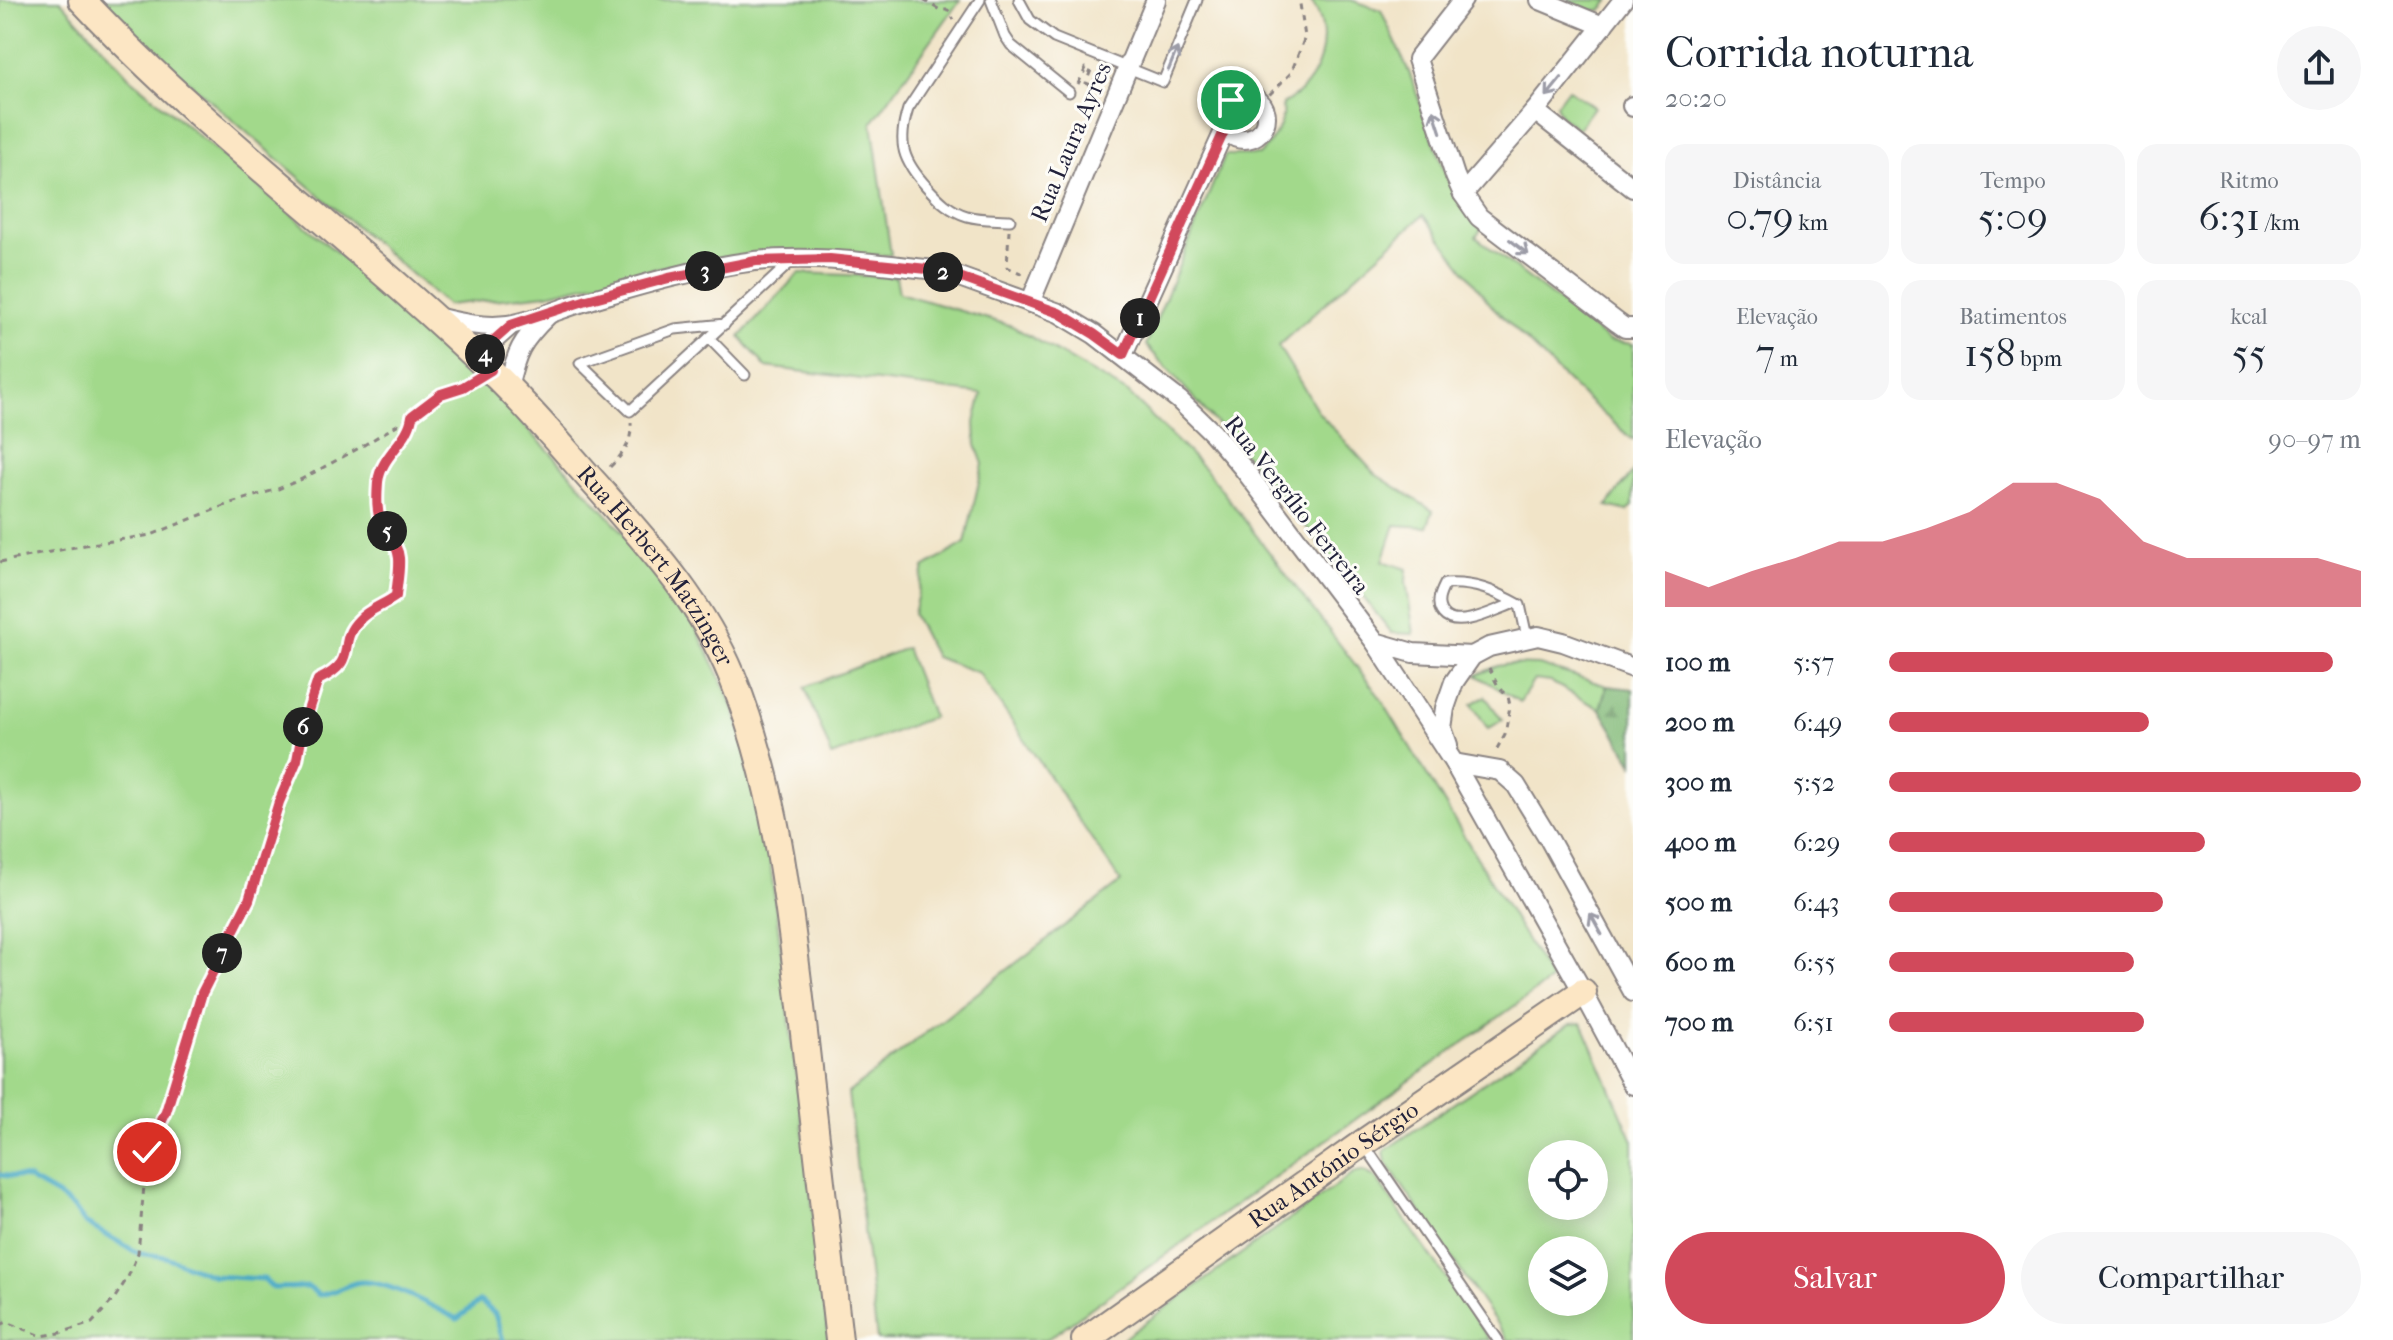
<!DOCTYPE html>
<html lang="pt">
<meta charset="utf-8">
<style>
body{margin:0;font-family:"IM FELL French Canon",serif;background:#f6f6f7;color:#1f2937;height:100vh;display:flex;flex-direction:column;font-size:30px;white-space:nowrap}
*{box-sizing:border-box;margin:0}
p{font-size:26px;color:#747a83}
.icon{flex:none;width:44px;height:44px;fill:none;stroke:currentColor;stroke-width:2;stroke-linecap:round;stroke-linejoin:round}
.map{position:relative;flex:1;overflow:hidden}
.drawer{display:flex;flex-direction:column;background:#fff;width:760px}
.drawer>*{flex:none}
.fabs{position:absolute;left:1528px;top:1140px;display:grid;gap:16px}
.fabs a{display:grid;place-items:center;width:80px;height:80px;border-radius:50%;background:#fff;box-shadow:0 4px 20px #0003;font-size:40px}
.pin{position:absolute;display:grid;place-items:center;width:68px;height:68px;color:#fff;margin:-34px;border:4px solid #fff;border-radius:50%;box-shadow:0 2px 8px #0007}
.km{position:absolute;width:40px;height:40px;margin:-20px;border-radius:50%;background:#222;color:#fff;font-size:22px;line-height:40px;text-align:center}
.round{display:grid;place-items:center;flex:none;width:84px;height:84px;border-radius:42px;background:#f6f6f7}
.head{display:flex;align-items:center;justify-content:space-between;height:136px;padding:0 32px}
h1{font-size:44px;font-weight:600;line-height:60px}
.metrics{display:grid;grid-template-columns:repeat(3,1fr);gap:12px;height:136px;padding:8px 32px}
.metrics div{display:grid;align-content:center;border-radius:20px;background:#f6f6f7;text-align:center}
.metrics b{font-size:40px;font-weight:600}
.metrics small{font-size:22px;font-weight:400}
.metrics p{font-size:22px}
.chart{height:224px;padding:16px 32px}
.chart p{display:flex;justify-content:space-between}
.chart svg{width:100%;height:144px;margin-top:8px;fill:#d1495b;opacity:.7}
.action{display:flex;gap:16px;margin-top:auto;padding:16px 32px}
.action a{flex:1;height:92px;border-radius:48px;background:#d1495b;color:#fff;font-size:32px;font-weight:600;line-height:92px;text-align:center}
.action a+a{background:#f6f6f7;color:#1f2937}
ul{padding:0 32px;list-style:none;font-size:26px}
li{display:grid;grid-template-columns:128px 96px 1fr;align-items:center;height:60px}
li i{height:20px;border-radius:10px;background:#d1495b}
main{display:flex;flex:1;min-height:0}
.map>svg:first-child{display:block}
.green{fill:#a2d98b;stroke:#627e63;stroke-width:2;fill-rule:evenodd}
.forest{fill:url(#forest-firs);stroke:#526e59;stroke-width:2}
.park{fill:url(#park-crowns);stroke:#627e63;stroke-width:2}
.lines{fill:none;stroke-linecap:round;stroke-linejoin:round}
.stream{stroke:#45a8c5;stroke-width:5}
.lane-casing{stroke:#8a8382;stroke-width:13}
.street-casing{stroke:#8a8382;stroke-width:22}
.secondary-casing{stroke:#8a8382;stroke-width:30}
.path{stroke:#8a8382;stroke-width:3;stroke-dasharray:6 6;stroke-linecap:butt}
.lane{stroke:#fff;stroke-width:9}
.street{stroke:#fff;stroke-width:18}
.secondary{stroke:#fce6c4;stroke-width:26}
.oneway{stroke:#9c9ca7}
.route-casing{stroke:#fff;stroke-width:16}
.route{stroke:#d1495b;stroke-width:10}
.labels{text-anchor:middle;stroke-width:6;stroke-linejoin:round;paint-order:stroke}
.street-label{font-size:24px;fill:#22223b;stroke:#fdfcf7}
</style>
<main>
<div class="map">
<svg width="1633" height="1340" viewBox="0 0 1633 1340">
<defs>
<pattern id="forest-firs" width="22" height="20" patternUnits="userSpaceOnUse" patternTransform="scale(2)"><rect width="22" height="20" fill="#81b977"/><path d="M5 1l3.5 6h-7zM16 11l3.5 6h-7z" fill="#699663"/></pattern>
<pattern id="park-crowns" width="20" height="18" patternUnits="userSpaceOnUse" patternTransform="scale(2)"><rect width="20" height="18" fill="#a2d98b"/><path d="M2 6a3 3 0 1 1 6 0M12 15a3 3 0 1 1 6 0" fill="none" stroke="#8bba79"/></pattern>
</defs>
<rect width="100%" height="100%" fill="#fdfcf7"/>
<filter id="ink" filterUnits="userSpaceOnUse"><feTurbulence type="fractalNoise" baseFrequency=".0125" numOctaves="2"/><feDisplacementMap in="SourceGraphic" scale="16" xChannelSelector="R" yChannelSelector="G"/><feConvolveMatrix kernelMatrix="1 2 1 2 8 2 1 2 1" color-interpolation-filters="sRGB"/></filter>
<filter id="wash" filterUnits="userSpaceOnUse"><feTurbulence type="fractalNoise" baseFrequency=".006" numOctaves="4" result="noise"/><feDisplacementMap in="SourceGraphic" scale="32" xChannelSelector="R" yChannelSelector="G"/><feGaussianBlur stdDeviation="1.8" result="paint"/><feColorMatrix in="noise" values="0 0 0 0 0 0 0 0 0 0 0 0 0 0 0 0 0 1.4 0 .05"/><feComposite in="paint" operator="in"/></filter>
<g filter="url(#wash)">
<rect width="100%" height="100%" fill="#f1e4c8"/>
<g class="green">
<polygon points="0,0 60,0 129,77 347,261 485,386 556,458 654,566 694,624 728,693 753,766 768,845 829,1340 0,1340"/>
<polygon points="100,0 960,0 872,123 891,255 697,259 547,294 447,305 147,46"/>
<path d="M 1310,0 L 1351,0 L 1381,10 L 1409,72 L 1446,174 L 1482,228 L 1476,237 L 1609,341 L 1633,344 L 1633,440 L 1575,389 L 1491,305 L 1423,215 L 1278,346 L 1319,413 L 1375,474 L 1433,511 L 1427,527 L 1395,525 L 1383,561 L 1407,569 L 1406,582 L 1414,634 L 1392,633 L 1279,493 L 1146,345 L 1225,155 L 1259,155 C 1273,139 1285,127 1282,104 C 1319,87 1337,33 1310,0 Z"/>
<polygon points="1566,0 1610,0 1601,11 1590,10"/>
<polygon points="1568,89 1594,107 1578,129 1561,116 1556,105"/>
<polygon points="799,273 896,277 899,293 1012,326 1128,393 1207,471 1380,697 1551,980 1046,1340 877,1340 848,1093 1121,882 979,673 935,657 913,614 924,568 965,543 983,464 976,445 975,422 982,394 766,367 740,337"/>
<polygon points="1633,472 1633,506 1627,511 1607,506"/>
<polygon points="906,648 933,717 832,756 805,687"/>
<polygon points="1510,664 1539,665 1607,686 1600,709 1551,682 1534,680 1520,702 1476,675 1498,666"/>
<path d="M 1582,1023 L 1633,1141 L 1633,1340 L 1508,1340 L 1386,1162 L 1384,1151 L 1570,1024 ZM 1542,1154 L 1594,1154 L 1594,1206 L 1542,1206 ZM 1542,1250 L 1594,1250 L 1594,1302 L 1542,1302 Z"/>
<polygon points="1363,1171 1375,1177 1490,1340 1121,1340 1355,1172"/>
</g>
<polygon class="forest" points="1607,686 1633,689 1633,764 1600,709"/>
<polygon class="park" points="1485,696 1502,720 1488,729 1472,704"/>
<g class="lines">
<path class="stream" d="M 0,1175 L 27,1178 L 57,1195 L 75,1209 L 85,1223 L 138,1253 L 166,1257 L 214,1276 L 264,1279 L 273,1288 L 308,1287 L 319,1295 C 335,1293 341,1287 355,1283 C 380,1276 434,1307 457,1319 L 480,1301 L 495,1314 L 503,1340"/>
</g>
</g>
<g filter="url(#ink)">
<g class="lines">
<g class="lane-casing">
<g id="lane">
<path d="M 980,0 L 908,109 C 897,144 903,161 927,187 C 939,200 950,211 967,216 C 980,220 996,219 1010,220"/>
<polyline points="991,0 1005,36 1011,45 1069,92"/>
<polyline points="1019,0 1030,20 1054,38 1163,82 1197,0"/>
<polyline points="725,324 675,329 580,363 630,411 793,260"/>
<polyline points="709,338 745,375"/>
<path d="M 1515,603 C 1497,609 1457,631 1443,614 C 1435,604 1440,594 1445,584 C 1474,582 1495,591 1520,605 L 1527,637"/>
<polyline points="1365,1146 1498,1340"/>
</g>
</g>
<g class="street-casing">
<g id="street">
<polyline points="1463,0 1417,59 1455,176 1463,194 1479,217 1618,323 1625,328 1633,328"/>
<polyline points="1540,0 1603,26"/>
<circle cx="1244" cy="117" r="22"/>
<polyline points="1632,106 1633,107"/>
<polyline points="1535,111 1633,188"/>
<polyline points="1463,194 1535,111 1623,0"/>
<polyline points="1030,303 1156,0"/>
<path d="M 436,317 C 460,323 484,328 508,325 C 536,321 563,307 590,300 C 643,284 699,268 755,261 C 816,254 877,264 937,270 L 951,274 L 1059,313 L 1094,334 L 1179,400 L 1213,433 L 1243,468 L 1375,642 L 1454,763 L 1583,992 L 1633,1085"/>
<polyline points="1123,355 1225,129"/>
<polyline points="481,362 493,341 511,325"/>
<path d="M 508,388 C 516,352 521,341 548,315"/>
<polyline points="1375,642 1413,653 1472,656"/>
<polyline points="1448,745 1442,728 1445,708 1454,682 1472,656 1489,647 1538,636 1563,642 1633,668"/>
<polyline points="1454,763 1500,771 1516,785 1549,839 1633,992"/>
</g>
</g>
<g class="secondary-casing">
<g id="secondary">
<path id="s1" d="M 82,0 C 208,135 359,243 491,371 C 528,406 562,447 596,485 C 648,544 701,601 732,676 C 778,790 790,912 804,1033 C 816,1135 827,1238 839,1340"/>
<path id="s2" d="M 1085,1340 L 1363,1143 L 1583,992"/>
</g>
</g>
<g class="path">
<polyline points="923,0 940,10 948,10 954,20"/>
<polyline points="1078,84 1086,68 1091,70 1086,83 1093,86 1096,77 1104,80"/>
<polyline points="1261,103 1291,73 1305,37 1300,4 1297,0"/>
<polyline points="1009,230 1007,267 1025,275"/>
<path d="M 610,467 C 624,453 632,443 631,422"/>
<polyline points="0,562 85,545 151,535 231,503 278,489 302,479 359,448 412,416 441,394 463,387 474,380"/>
<polyline points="1489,668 1498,686 1508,696 1510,706 1505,734 1494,754"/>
<path d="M 0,1325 L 7,1322 L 42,1336 L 60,1333 L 92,1323 L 114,1299 L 128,1277 L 138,1253 L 147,1152 L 166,1112 L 202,993 L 249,900 L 279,802 L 297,760 L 304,723 L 318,680 C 361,660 335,644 359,620 C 370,610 384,605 396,596 C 397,584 400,570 399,558 C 398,545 388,536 382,525 C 376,512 377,495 378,482 C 381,455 409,441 412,416"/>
</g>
<use href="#lane" class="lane"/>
<use href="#street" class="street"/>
<use href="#secondary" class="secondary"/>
</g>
<defs><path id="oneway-shaft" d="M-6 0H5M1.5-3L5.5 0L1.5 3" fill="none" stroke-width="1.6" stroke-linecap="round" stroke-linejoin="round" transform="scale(2)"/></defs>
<g class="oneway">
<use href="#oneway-shaft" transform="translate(1173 59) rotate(-68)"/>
<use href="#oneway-shaft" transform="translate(1554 87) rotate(129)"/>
<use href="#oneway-shaft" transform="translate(1437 121) rotate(-108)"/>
<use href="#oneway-shaft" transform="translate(1519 247) rotate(38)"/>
<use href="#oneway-shaft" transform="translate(1596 924) rotate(-119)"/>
</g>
</g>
<g class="lines" filter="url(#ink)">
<g class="route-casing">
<path id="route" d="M 147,1152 L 166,1112 L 202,993 L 249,900 L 279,802 L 297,760 L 304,723 L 318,680 C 361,660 335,644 359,620 C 369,609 384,605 396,596 C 397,584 400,570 399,558 C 398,545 388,536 382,525 C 376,512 377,496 378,482 C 381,455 409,441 412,416 L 441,394 L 463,387 L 491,370 L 481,362 L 493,341 L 511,325 L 587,300 L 669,278 L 756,261 L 830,259 L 937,270 L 951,274 L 1059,313 L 1094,334 L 1123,355 L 1225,129 L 1222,113 L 1231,100"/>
</g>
<use href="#route" class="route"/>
</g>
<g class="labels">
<g class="street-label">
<text transform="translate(1071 142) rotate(-67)" y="8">Rua Laura Ayres</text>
<text transform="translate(1297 505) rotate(52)" y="8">Rua Vergílio Ferreira</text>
<text dy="8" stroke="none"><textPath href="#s1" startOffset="808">Rua Herbert Matzinger</textPath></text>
<text dy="8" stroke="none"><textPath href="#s2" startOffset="304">Rua António Sérgio</textPath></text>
</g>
</g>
</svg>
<div class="fabs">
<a><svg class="icon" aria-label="locate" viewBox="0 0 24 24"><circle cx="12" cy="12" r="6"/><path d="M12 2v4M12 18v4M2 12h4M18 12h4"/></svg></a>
<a><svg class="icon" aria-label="layers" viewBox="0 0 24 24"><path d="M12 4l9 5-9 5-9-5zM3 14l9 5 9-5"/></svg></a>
</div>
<div class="pin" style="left:1231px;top:100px;background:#1e9e55"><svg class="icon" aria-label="arrive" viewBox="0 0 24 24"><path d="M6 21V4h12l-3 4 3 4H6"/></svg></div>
<div class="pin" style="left:147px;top:1152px;background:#d93025"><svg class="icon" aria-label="check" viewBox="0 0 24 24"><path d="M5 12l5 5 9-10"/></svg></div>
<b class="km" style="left:1140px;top:318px">1</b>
<b class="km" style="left:943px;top:272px">2</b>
<b class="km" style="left:705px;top:271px">3</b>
<b class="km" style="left:485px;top:354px">4</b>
<b class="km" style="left:387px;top:531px">5</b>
<b class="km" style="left:303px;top:727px">6</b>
<b class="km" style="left:222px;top:953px">7</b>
</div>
<section class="drawer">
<div class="head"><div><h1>Corrida noturna</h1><p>20:20</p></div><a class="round"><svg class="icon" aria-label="share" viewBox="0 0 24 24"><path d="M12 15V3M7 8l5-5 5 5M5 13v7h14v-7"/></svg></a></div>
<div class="metrics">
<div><p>Distância</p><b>0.79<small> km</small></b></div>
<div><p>Tempo</p><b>5:09</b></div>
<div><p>Ritmo</p><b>6:31<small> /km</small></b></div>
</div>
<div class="metrics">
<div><p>Elevação</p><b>7<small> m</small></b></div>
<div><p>Batimentos</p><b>158<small> bpm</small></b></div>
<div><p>kcal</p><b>55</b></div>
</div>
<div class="chart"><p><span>Elevação</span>90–97 m</p>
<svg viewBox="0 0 160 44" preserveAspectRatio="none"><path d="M0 44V33L10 38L20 33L30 29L40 24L50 24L60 20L70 15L80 6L90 6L100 11L110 24L120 29L130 29L140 29L150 29L160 33V44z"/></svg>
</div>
<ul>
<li><b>100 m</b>5:57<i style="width:94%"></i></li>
<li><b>200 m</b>6:49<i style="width:55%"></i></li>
<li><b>300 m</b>5:52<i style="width:100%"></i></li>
<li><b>400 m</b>6:29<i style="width:67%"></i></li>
<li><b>500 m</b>6:43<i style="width:58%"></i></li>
<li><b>600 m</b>6:55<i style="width:52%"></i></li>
<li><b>700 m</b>6:51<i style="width:54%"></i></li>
</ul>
<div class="action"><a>Salvar</a><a>Compartilhar</a></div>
</section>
</main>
